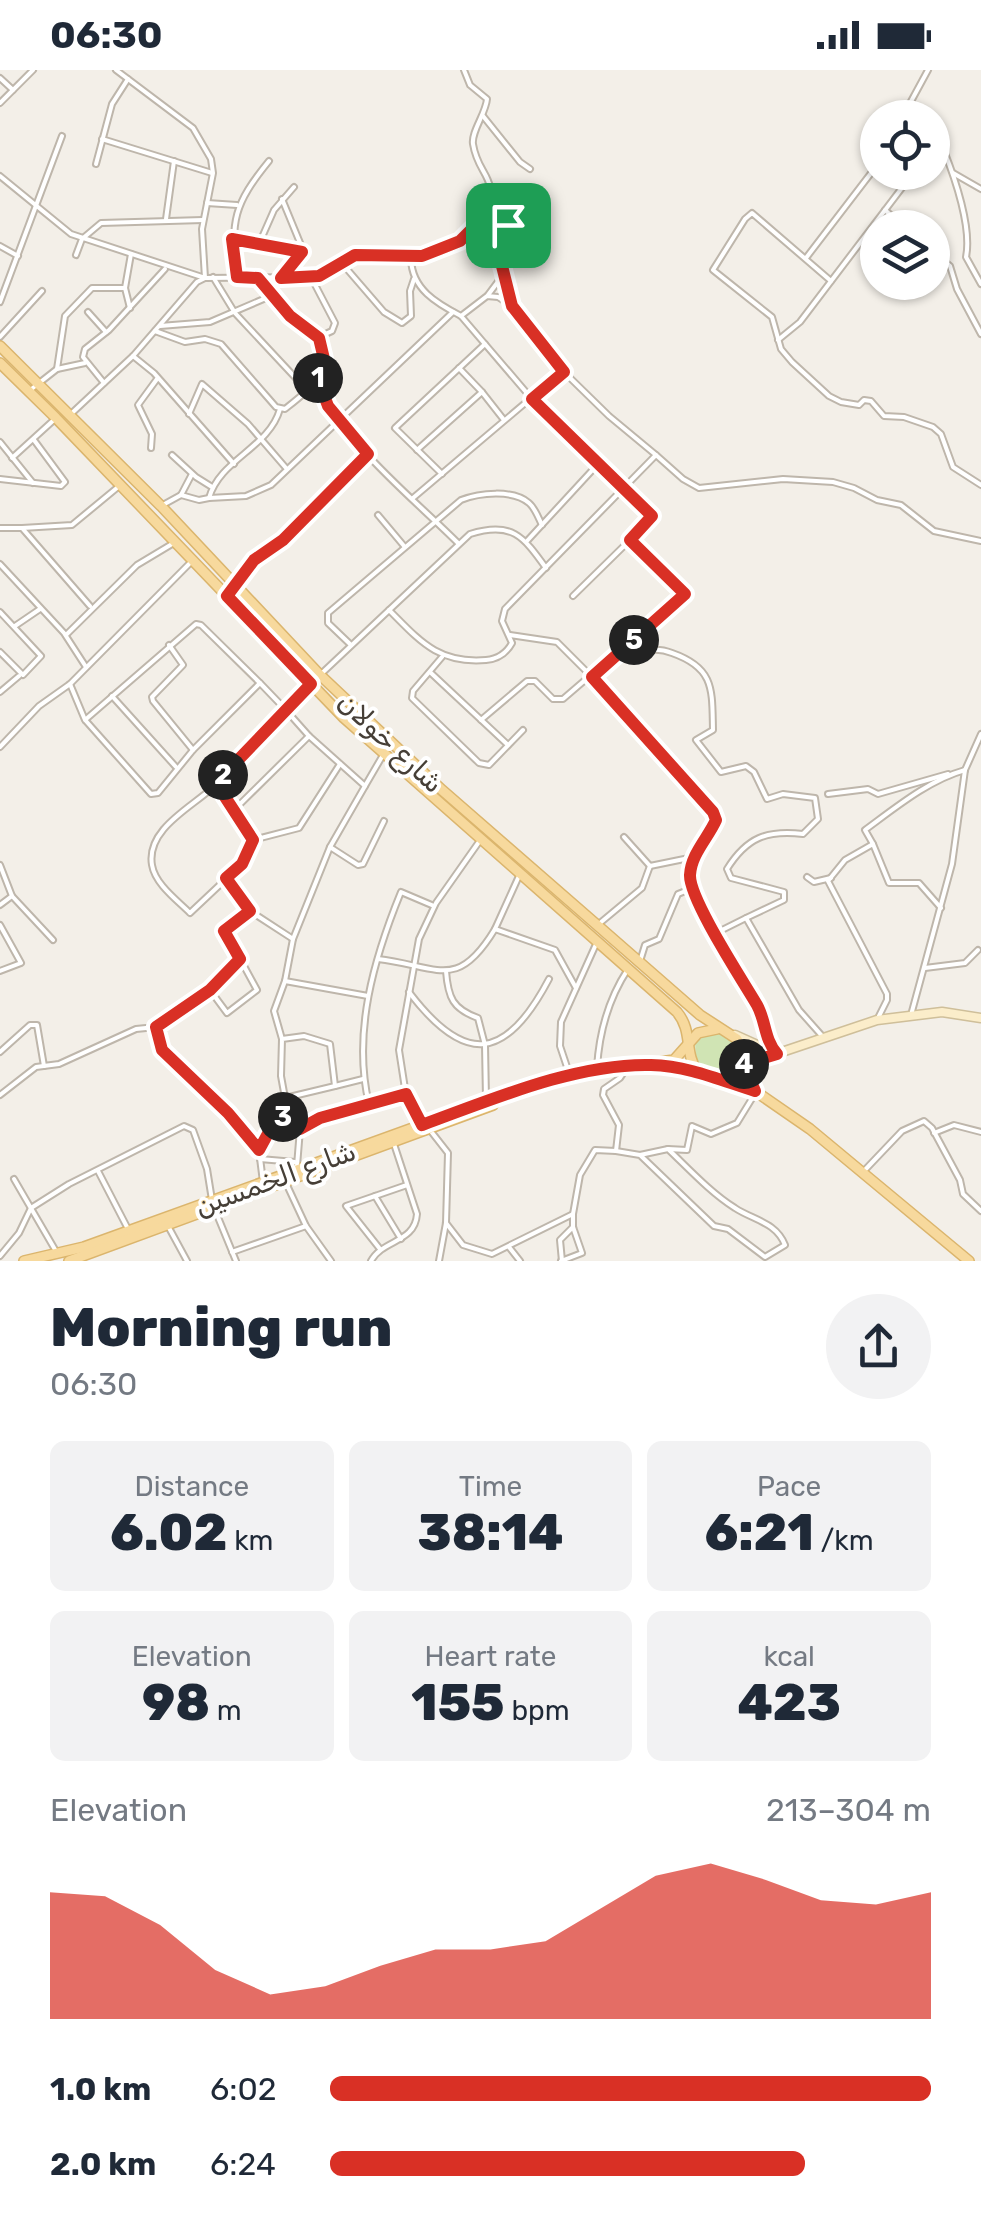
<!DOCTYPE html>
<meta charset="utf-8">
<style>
body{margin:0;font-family:Rubik,"Noto Naskh Arabic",sans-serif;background:#f2f2f3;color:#1f2937;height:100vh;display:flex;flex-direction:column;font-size:38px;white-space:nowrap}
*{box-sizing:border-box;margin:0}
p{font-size:32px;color:#747a83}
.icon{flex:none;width:55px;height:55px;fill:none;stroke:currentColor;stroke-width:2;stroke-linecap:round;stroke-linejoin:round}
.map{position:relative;height:1191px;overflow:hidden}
.panel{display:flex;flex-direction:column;background:#fff;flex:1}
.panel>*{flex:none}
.fabs{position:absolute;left:860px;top:30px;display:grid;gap:20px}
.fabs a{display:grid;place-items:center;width:90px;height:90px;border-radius:50%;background:#fff;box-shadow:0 2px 8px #0004;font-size:50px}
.pin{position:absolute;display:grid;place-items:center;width:85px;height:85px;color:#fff;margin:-42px;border-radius:20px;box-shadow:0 5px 15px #0006}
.km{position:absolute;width:50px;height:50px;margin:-25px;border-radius:50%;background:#222;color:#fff;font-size:28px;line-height:50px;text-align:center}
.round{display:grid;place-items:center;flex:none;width:105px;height:105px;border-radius:52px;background:#f2f2f3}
.summary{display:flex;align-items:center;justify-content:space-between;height:170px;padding:0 50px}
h1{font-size:55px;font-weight:800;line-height:75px}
.metrics{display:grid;grid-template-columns:repeat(3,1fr);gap:15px;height:170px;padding:10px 50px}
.metrics div{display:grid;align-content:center;border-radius:15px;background:#f2f2f3;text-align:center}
.metrics b{font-size:50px;font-weight:800}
.metrics small{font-size:28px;font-weight:400}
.metrics p{font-size:28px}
.chart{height:280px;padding:20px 50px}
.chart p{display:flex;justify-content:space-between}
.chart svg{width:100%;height:180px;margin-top:10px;fill:#d93025;opacity:.7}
ul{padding:0 50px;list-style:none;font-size:32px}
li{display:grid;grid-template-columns:160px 120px 1fr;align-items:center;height:75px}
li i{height:25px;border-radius:12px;background:#d93025}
.status{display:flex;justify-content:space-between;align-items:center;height:70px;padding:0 50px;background:#fff;direction:ltr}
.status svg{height:28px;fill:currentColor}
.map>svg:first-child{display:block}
.green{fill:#d0e4b4}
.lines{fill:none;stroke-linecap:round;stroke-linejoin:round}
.street-casing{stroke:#beb6ab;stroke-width:8}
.secondary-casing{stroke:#cfbf9a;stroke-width:11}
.primary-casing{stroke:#dbb56d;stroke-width:12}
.street{stroke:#fff;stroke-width:4}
.secondary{stroke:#fbedca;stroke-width:8}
.primary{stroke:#f7d99d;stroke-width:9}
.route-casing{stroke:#fff;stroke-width:20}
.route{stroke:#d93025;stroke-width:12}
.labels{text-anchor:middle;stroke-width:8;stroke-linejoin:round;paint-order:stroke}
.street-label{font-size:28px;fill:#463f37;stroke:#fff}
</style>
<div class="status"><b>06:30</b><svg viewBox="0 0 49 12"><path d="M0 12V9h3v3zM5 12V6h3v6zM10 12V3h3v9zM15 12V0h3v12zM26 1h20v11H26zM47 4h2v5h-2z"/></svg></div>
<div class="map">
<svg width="981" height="1191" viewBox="0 0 981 1191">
<rect width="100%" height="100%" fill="#f3efe8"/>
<path class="green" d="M 720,962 L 736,973 L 741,983 L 737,996 C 722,1004 708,1006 696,993 L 695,972 L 700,966 Z"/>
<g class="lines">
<g class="street-casing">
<g id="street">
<polyline points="116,0 193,58 211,89 213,103 202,159 205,208"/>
<polyline points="0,8 13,20"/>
<polyline points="0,33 33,0"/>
<polyline points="483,46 520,92 530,99"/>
<polyline points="902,48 928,0"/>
<polyline points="102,69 212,103"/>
<path d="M 932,79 L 944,81 C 955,108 972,158 966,187 L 981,214"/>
<polyline points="96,94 112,34 128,9"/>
<polyline points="889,102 904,115"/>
<polyline points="953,103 981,119"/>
<path d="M 0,106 L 71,164 L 205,208 L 311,207 L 355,185 L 411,188 L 422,186 L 460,171 L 488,143 C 498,105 478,106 473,74 C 471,62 486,43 487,29 L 470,15 L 464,0"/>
<polyline points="207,133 237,135"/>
<polyline points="885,140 905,158"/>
<polyline points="488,143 499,146 509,155 502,196 512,236"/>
<polyline points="166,149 174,91"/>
<polyline points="233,169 259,174 274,140 294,117"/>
<polyline points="259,174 302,182"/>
<polyline points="0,176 18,186"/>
<polyline points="932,181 950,196 957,219 981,264"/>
<polyline points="76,185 82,169 101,153 203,150"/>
<polyline points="806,188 878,94"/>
<path d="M 411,189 C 412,219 436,233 461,246"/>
<polyline points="340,191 384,242 402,253 411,246 410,221 414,209"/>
<path d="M 237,205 C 230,151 234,134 269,91"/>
<polyline points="213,207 235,243 305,318"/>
<polyline points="281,207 303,180 282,129"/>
<polyline points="311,207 335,253 332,261 319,267"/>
<polyline points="831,211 752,143 745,149 713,200 772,247 781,279 792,292 829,326 841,332 859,335 864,330 871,331 884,346 904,347 933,357 941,364 953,397 981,415"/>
<polyline points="488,225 503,205"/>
<polyline points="0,232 62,66"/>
<polyline points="130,238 125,218 131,184"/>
<polyline points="88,242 106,262"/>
<polyline points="160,256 210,252 273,225"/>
<path d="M 155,261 L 185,272 L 205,269 L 221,274 L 276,337 L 285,339 C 310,319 326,308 321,273 L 290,246 L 258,208"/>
<polyline points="0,267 42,221"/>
<polyline points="778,270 800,252 914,102"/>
<polyline points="133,286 154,303 234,394"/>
<polyline points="459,298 482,322"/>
<polyline points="57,299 65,246 92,218 125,218"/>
<polyline points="564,302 558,291 512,236 498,227 487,226 461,246 532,329 652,446 630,470"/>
<path d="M 317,309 C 340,371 411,426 458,473"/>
<polyline points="104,313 83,287 85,279 109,260 165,199"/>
<polyline points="29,321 57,299 85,293"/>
<polyline points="72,343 133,286 197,212 205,208"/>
<polyline points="189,344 202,314 248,354 286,398"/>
<polyline points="0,372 33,413"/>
<polyline points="151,378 152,364 138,335 157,309"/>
<polyline points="417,380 482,322 504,350"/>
<polyline points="172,385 196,407 212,417"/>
<polyline points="656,385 683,409 699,418 783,409 833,412 854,418 877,430 901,435 934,461 981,471"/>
<polyline points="12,388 56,348"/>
<polyline points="442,404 395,358 485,274"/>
<polyline points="0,409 61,416 65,412 34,370"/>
<polyline points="181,425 192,404"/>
<polyline points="209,428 246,426 271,415 453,242"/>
<path d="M 161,436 L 181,425 L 199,430 L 209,428 C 220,389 269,378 280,339"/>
<polyline points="378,445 404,476"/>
<polyline points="0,458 22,458 90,536"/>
<polyline points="22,458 72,455 118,417"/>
<polyline points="527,471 598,394"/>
<polyline points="0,494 64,563 86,597"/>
<polyline points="227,526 255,490 283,470 367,385"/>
<path d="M 389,540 C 420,571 438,594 486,590 C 498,589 506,584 512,573 L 502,551 L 505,539 L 656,385 L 609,346 L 563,301 L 413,428"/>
<polyline points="0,542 41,586 23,605 0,582"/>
<polyline points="15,556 40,539"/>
<polyline points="66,565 137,495 172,474"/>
<polyline points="510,565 557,572 592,607 713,742 716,750 694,787 691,814 734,901 758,937 769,975 774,980"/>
<path d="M 630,573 L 642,583 C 652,578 661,579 672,583 C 715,598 712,620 713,660 L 696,670 L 721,702 L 746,696 L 754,702 L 767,729 L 783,724 L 815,728 L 818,749 L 803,764 C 767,760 747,767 727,799 L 731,808 L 784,822 L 784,830 L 746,848"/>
<polyline points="169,575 183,595 152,627 153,631 193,680 260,613 285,639 311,614"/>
<path d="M 351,575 L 328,553 L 328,543 L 461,430 C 479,423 513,419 529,433 C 535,438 538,447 542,455"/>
<polyline points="442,587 413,621 412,628 479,693 489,695 523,660"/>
<polyline points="431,603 508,675"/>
<path d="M 320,605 L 470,464 C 512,451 523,466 546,498"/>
<polyline points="70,614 85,650 196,554 201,555 260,613"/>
<polyline points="0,622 19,606"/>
<polyline points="112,626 176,697"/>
<polyline points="481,650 527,611 535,611 553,629 563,629 685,524 630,470 573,526"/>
<polyline points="86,651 151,724 158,723 193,680"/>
<polyline points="309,666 365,716 383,685"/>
<polyline points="0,677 39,636 70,614 190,493"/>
<path d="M 216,713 L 253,770 L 242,794 L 190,843 C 177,830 155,814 152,795 C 146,760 190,738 211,719 C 237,694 260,665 285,639 L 309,666 L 234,740"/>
<polyline points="828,724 868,719 878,724 948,704"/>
<polyline points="624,767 650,796 694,787"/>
<polyline points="253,770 299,758 340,694"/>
<path d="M 873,774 L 865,760 C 895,738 929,710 965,700"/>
<polyline points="330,777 358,795 363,794 384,751"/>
<polyline points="0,795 12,826 53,870"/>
<polyline points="519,806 495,859 555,880 576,918"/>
<polyline points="807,807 814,812 831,808"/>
<polyline points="227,809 250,841 293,869 330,777 365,716"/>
<polyline points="0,835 12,826"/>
<polyline points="600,853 642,818 650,796"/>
<polyline points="0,855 21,893 0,901"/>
<polyline points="716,863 746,848 799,940 823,967"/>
<polyline points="641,888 645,875 659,869 678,824 693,818"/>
<polyline points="240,889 210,920 227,943 257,920 225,861 250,841"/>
<path d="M 378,889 C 438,896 457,922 495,859"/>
<polyline points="925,898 965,893 978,880"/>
<path d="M 446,901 C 448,928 453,939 478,948 L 485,975 L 486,1029"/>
<polyline points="285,911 368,926"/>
<polyline points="210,920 156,957 162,980 228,1043 259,1080"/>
<path d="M 409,922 C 465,996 506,991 549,909"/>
<polyline points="911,945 952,794 965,700 981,664"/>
<polyline points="879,946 887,930 887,924 828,811 845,790 873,774 889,813 919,813 941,838"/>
<polyline points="282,969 274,941 285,911 293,869"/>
<polyline points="0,982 30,955 37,955 44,996"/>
<path d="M 597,998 C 599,964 609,928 628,899"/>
<polyline points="570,1006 560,976 561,952 597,872"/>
<polyline points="335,1016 363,1009"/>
<polyline points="0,1025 36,997 59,994 136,959 156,957"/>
<path d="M 369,1034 C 352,963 374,888 401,822 L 434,836"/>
<polyline points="282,1047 299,1058"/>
<polyline points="421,1055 406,1025 399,980 419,869 436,833 481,769"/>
<polyline points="430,1060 448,1083 446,1153 439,1191"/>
<polyline points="934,1063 954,1055 981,1062"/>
<polyline points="668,1079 687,1080 692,1056 711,1064 737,1053 756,1022"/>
<path d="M 616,1081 L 640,1085 L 714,1156 L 728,1159 L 765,1187 L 785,1175 C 776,1152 753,1150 735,1138 C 711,1123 689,1099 668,1079 L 640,1085"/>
<polyline points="260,1089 295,1092"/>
<polyline points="297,1096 300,1059 320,1048 406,1025"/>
<polyline points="98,1101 128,1159"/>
<polyline points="863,1102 902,1061 924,1051 932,1058 960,1110 963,1124 981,1141"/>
<polyline points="14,1109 57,1183"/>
<polyline points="263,1112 259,1080 271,1058 282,1047 285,1028 281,1006 282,969 304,966 330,974 335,1016 285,1028"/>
<polyline points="286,1113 306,1156 331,1191"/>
<polyline points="375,1126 401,1169"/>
<polyline points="215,1140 236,1191"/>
<polyline points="446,1153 463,1175 492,1184 573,1144 580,1105 595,1080 616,1081 619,1055 603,1025 604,1019 620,1008 626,999"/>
<polyline points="168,1156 187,1191"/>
<polyline points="509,1177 520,1191"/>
<polyline points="380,1179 346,1136 407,1115"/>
<polyline points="232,1182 306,1156"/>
<polyline points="0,1186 19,1163 31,1138 69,1114 184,1056 193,1060 207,1099 212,1130"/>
<path d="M 371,1191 C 383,1169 415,1173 417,1144 L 394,1074"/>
<polyline points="561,1191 582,1183 573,1157 573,1144"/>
<polyline points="562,1191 560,1170 573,1157"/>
</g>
</g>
<g class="secondary-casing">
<g id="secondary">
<polyline points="735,965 777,984"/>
<polyline points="743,995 877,950 942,942 981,948"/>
</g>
</g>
<g class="primary-casing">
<g id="primary">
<polyline points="0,276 161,436 320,605 442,720 597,855 700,945 737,969 745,984 741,998 733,1003 714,1007 654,995"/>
<path d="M 0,293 L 56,348 L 344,648 L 677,942 C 693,961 684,982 697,1001"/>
<polyline points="743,995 755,1021"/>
<polyline points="721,1008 755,1021 810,1059 969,1191"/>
<polyline points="24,1191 84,1177 518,1020 597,1001 674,990 698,963 717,959"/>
<polyline points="69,1191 493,1035"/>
</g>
</g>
<use href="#street" class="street"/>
<use href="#secondary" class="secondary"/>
<use href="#primary" class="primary"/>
</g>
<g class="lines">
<g class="route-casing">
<path id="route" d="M 488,143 L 499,146 L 508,155 L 502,196 L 512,236 L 564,302 L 532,329 L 652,446 L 630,470 L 685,524 L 592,607 L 713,742 L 716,750 C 708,768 691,784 690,805 C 689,829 743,911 757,935 C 766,951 764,969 777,984 L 743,994 L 755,1021 C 720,1010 688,996 651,995 C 576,993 491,1030 422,1055 L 406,1024 L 320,1048 L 300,1059 L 282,1047 L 271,1058 L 259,1080 L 228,1043 L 162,980 L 156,957 L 210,920 L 240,889 L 224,861 L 250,841 L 226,808 L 242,794 L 253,770 L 216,713 L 311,614 L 227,526 L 254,490 L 283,470 L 368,384 L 328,336 L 318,309 L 324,289 L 319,268 L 290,246 L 258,208 L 237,207 L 232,169 L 302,182 L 281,208 L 319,206 L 355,185 L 422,186 L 460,171 Z"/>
</g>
<use href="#route" class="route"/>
</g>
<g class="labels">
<g class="street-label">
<text transform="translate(391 672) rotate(43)" y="10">شارع خولان</text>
<text transform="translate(275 1108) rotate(-20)" y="10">شارع الخمسين</text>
</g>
</g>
</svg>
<div class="fabs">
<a><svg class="icon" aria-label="locate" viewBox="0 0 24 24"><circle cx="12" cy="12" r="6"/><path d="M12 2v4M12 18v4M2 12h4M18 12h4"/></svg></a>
<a><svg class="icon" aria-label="layers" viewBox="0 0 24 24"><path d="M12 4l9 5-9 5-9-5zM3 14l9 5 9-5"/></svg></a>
</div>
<div class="pin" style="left:508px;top:155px;background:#1e9e55"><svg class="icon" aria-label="arrive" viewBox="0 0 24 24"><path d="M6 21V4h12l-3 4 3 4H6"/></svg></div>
<b class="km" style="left:318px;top:308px">1</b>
<b class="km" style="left:223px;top:705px">2</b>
<b class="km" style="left:283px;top:1047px">3</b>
<b class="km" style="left:744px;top:994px">4</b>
<b class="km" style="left:634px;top:570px">5</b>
</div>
<section class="panel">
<div class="summary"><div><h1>Morning run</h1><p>06:30</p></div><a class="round"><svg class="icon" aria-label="share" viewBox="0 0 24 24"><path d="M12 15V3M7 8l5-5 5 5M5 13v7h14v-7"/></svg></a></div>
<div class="metrics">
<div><p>Distance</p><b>6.02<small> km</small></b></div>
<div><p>Time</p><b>38:14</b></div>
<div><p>Pace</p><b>6:21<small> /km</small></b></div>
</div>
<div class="metrics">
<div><p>Elevation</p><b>98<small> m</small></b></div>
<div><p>Heart rate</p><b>155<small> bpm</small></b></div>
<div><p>kcal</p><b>423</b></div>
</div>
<div class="chart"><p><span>Elevation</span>213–304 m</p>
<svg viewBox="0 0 160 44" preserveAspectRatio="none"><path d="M0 44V13L10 14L20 21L30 32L40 38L50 36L60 31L70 27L80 27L90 25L100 17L110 9L120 6L130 10L140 15L150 16L160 13V44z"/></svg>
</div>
<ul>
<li><b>1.0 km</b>6:02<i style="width:100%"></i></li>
<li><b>2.0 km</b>6:24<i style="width:79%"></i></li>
</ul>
</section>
